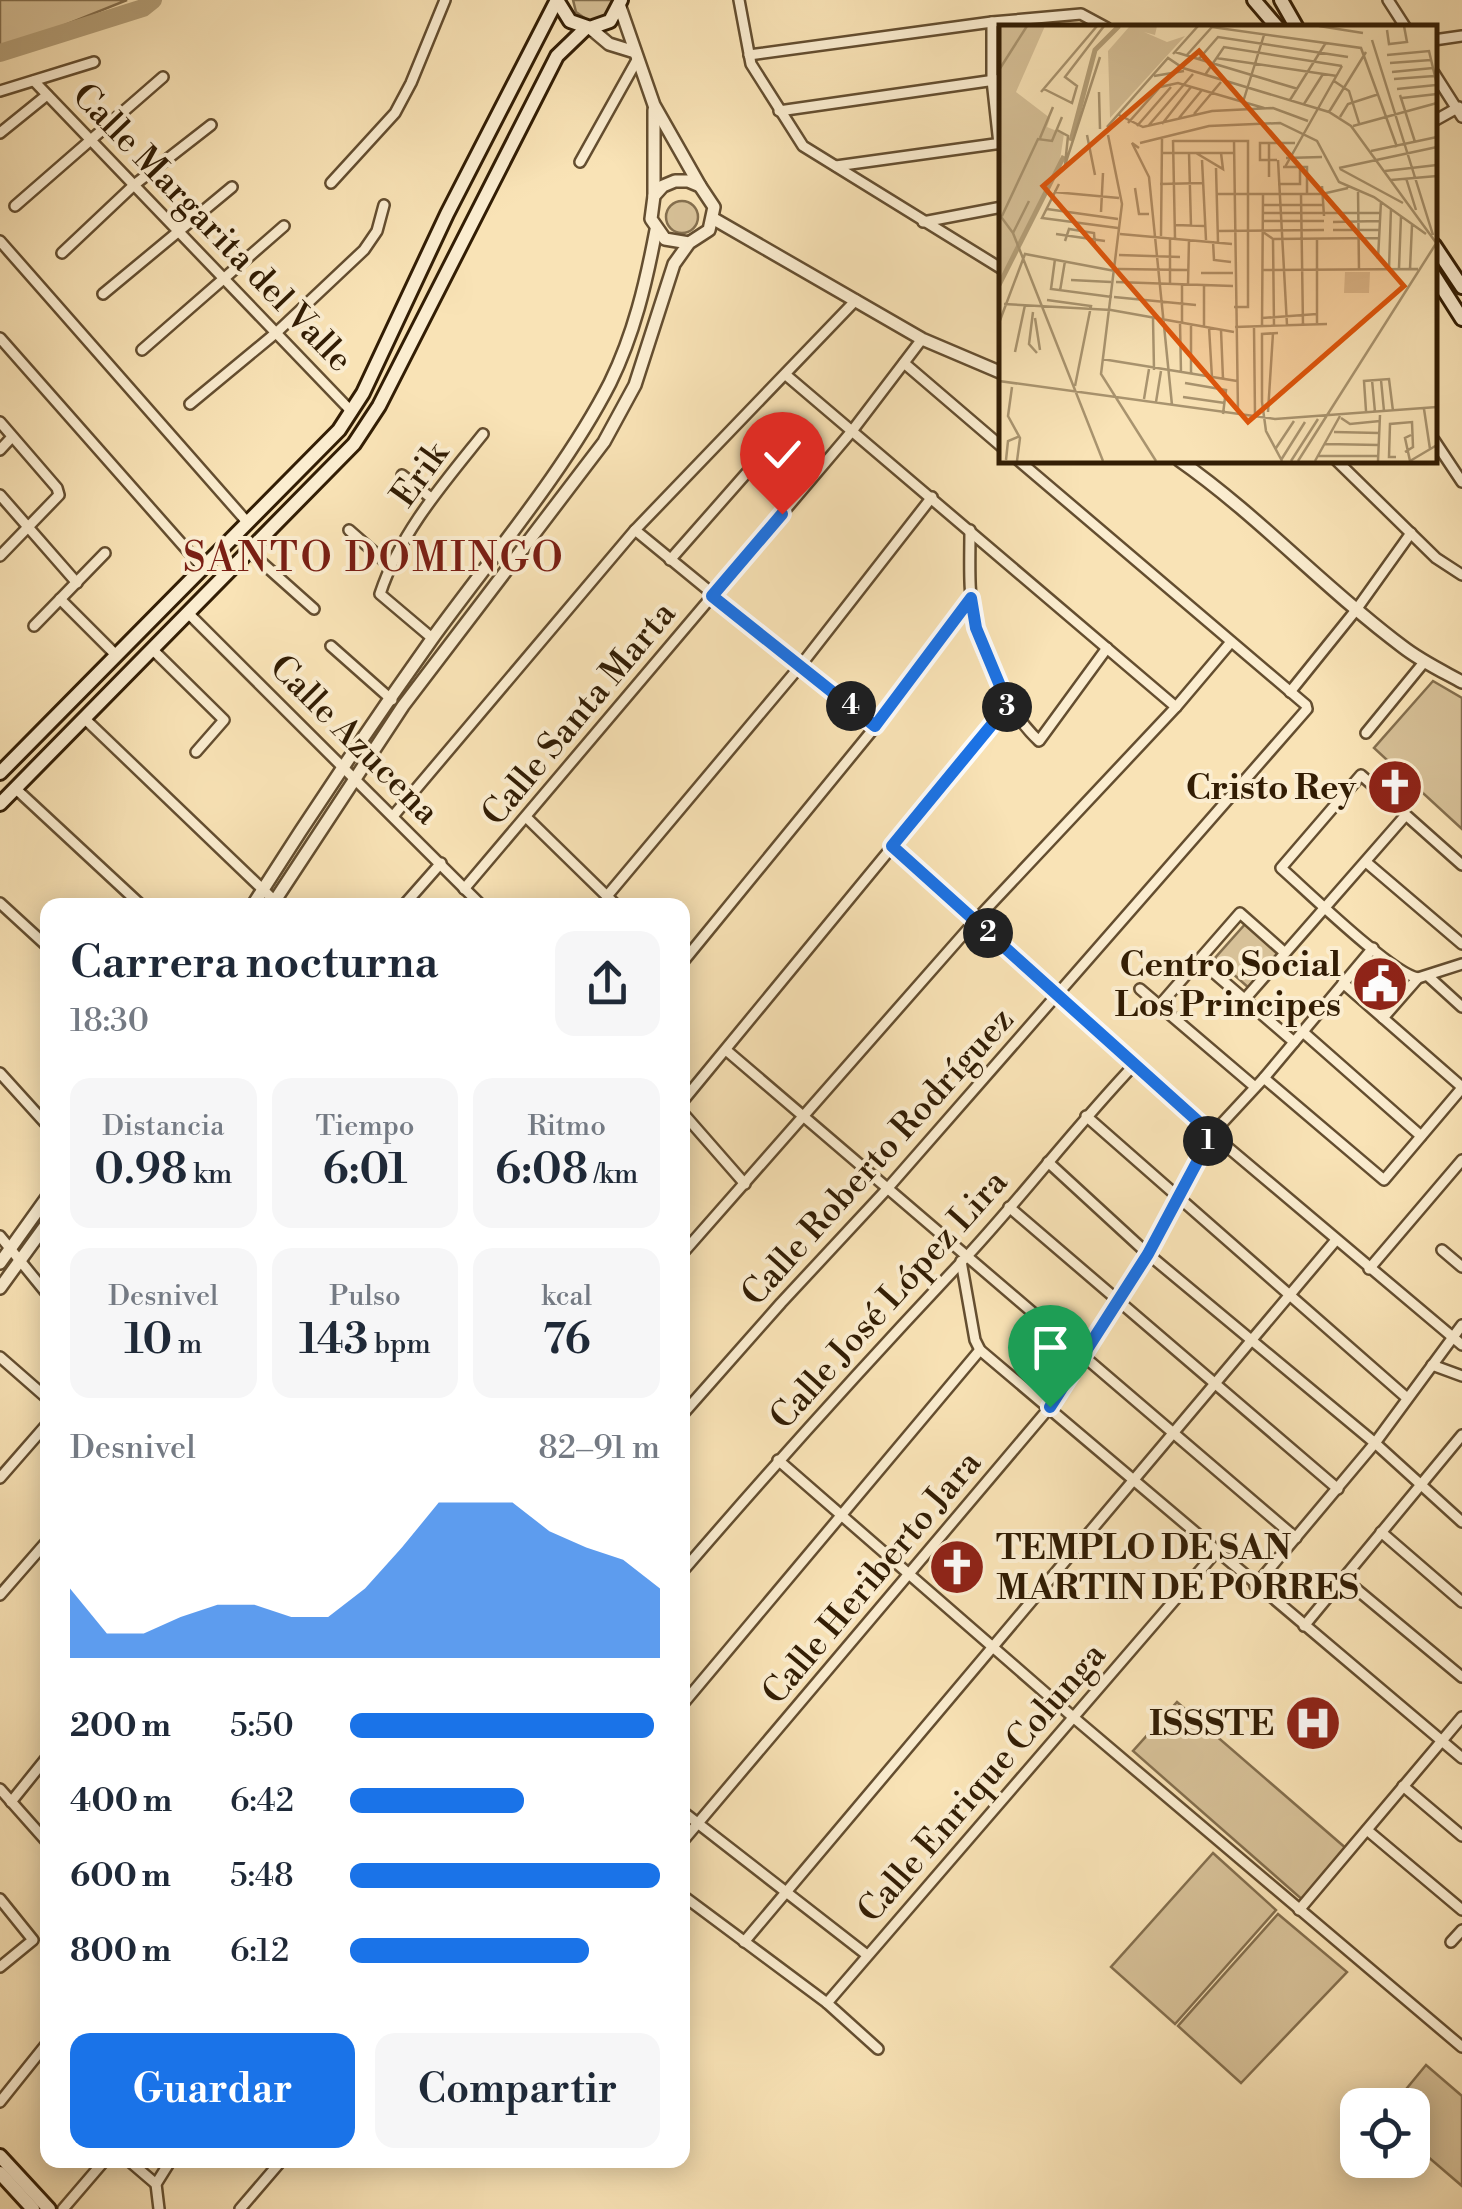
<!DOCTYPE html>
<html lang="es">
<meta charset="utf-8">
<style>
body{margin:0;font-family:"Libre Bodoni",serif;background:#f6f6f7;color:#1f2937;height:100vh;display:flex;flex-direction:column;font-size:38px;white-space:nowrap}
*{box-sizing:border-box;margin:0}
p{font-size:32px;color:#747a83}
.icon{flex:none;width:55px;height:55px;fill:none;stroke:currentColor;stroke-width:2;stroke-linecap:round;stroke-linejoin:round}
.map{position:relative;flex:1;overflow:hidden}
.side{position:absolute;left:40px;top:898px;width:650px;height:1270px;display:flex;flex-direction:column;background:#fff;border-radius:20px;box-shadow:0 5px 25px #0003}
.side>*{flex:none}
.tools{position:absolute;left:1340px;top:2088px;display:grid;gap:20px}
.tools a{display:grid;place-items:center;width:90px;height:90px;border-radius:20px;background:#fff;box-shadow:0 5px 25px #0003;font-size:50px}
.pin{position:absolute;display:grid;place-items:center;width:85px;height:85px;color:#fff;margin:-102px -42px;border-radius:50% 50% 50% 0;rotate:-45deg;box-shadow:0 0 10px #0007}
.pin .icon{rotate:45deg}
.km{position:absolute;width:50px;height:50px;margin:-25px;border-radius:50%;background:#222;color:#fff;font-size:28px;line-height:50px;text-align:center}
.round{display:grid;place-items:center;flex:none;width:105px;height:105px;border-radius:20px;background:#f6f6f7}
.overview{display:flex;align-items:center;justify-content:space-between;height:170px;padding:0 30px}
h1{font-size:45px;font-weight:600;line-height:75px}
.metrics{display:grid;grid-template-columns:repeat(3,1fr);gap:15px;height:170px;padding:10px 30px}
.metrics div{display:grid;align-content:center;border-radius:20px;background:#f6f6f7;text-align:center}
.metrics b{font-size:42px;font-weight:600}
.metrics small{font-size:28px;font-weight:400}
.metrics p{font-size:28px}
.chart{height:280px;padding:20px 30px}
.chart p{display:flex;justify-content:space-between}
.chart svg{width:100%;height:180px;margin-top:10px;fill:#1a73e8;opacity:.7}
.cta{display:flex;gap:20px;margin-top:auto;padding:20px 30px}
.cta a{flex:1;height:115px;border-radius:20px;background:#1a73e8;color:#fff;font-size:40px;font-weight:600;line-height:115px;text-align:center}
.cta a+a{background:#f6f6f7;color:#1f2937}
ul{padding:0 30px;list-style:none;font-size:32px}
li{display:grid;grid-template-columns:160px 120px 1fr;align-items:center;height:75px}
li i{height:25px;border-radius:12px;background:#1a73e8}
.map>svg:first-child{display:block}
.green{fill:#d7c198;stroke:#846f4e;stroke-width:2.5}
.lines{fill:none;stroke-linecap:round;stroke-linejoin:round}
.river{stroke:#b5a079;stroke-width:18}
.minor-casing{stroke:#644e30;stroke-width:14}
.tertiary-casing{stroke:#644e30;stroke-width:16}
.secondary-casing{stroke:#321d04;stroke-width:18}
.minor{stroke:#fbedd0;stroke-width:9}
.tertiary{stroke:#fbedd0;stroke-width:11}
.secondary{stroke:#fbedd0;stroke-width:12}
.route-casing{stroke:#fff;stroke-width:20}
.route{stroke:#1a73e8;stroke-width:12}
.labels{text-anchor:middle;stroke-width:8;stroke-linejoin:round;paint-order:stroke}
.street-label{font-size:35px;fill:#321d04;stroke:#fbedd0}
.poi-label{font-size:35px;font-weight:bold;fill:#321d04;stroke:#fbedd0;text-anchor:end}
.quarter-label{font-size:40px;letter-spacing:2.5px;fill:#7a1f14;stroke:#fbedd0}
.inset-river{fill:none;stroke:#b5a079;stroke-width:5}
.inset-road{fill:none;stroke:#a9946f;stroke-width:2.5}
.view{fill:#df560c;fill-opacity:0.15;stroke:#df560c;stroke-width:5}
.inset-edge{fill:none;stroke:#321d04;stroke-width:5}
</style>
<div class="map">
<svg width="1462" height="2209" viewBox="0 0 1462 2209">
<rect width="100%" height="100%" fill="#f9e3b6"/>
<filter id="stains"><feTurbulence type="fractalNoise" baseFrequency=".002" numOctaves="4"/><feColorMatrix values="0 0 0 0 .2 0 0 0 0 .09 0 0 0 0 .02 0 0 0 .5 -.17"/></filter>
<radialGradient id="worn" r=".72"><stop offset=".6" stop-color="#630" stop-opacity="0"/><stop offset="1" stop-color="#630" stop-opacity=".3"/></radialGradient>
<g class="green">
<polygon points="0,0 127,0 0,51"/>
<polygon points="573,0 611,0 613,6 605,20 590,22 576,12"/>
<circle cx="682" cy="217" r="16"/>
<polygon points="1433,681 1462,698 1462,829 1374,748"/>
<polygon points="1247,922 1282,953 1250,989 1215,958"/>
<polygon points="1177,1702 1348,1850 1305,1902 1133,1751"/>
<polygon points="1213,1853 1276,1910 1175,2024 1111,1967"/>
<polygon points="1278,1914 1347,1972 1241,2083 1178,2026"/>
<polygon points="1426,2065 1462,2096 1462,2186 1413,2144 1412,2105 1393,2105"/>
</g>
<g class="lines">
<polyline class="river" points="0,53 143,8 153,0"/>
<g class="minor-casing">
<g id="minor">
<polyline points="739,0 751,64 803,146 1002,269"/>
<polyline points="1388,0 1406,28"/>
<polyline points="992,22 992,80 999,144"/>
<polyline points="1434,40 1462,36"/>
<polyline points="749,55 992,22 1081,14 1107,28"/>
<polyline points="1434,73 1462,117"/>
<polyline points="34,81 352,412"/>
<polyline points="0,91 94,62"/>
<polyline points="779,111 1002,79"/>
<polyline points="1434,121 1459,107"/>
<polyline points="0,133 47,95"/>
<polyline points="580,162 637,60"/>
<polyline points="836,166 1002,143"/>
<polyline points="331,183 395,113 411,83 445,0"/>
<polyline points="15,206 163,77"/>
<polyline points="923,222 1002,207"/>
<polyline points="0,241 248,523"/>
<polyline points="62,253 134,185 211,125"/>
<polyline points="103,294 232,187"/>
<polyline points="0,338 203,568"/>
<polyline points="142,350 284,226"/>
<polyline points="904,363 1002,447"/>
<polyline points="786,375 1176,707"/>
<polyline points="190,404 277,332 364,250 377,231 384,205"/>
<polyline points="0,422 57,488 59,495 0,556"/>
<polyline points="1434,440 1462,482"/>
<polyline points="0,450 12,437"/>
<polyline points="1336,460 1436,558 1462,575"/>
<polyline points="402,475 431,498"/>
<polyline points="0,495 77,583"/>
<polyline points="349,530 390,566"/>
<polyline points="635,530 875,727"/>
<path d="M 970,530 C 970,561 968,594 975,624 C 983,662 1011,715 1039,741 L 1107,648"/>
<polyline points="250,552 314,609"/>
<polyline points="670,560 751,468"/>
<polyline points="60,599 116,655"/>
<polyline points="189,614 481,905"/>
<polyline points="34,626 105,553"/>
<path d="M 432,638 L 380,594 C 400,533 443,484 483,434"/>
<polyline points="331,646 392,700"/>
<polyline points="153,650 224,720 196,752"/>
<polyline points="1290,692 1356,610 1411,533"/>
<polyline points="85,719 279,905"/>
<polyline points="1366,733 1425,661"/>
<polyline points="16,789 141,905"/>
<polyline points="394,815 635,530 856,300"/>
<polyline points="527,818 616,905"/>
<polyline points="892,846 1212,1134 1462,1345"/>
<polyline points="1366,862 1462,944"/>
<polyline points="464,889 852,431 922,339"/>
<polyline points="607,896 801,665 932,497"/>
<polyline points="0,903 48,947"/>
<polyline points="404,905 441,863"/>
<polyline points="1199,960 1294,1042"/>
<polyline points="682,963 875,727 971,598"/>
<polyline points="1428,976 1462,1007"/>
<path d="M 1418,978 C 1392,974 1306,890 1281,868 L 1361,775 L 1462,865"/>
<polyline points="1343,983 1462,1087"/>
<polyline points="1140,989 1255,1087"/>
<polyline points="1244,1000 1405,816"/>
<polyline points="1158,1007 1240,913 1284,952"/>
<polyline points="1383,1018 1418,978 1462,964"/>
<polyline points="1303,1032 1421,1136"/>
<polyline points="726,1050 1296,1538"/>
<polyline points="0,1073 48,1126"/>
<polyline points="1264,1078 1384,1180 1462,1088"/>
<polyline points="682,1102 1009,705"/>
<polyline points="682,1112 745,1184"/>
<polyline points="1086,1116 1407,1398"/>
<polyline points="1048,1162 1148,1254 1375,1443 1462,1522"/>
<polyline points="1009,1207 1338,1489"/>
<polyline points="0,1236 48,1295"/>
<polyline points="1442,1250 1462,1267"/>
<polyline points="682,1254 975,921 1176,707 1231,642"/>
<polyline points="961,1261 975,1340 980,1350 1462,1758"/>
<polyline points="1369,1269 1462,1160"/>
<polyline points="0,1357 48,1399"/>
<polyline points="1432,1365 1462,1376"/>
<polyline points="682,1415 781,1303 887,1189 1307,709 1306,705 1018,460"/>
<polyline points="778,1460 1073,1717 1462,2047"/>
<polyline points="0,1478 48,1423"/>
<polyline points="1381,1532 1462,1602"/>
<path d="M 682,1572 C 775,1464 871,1358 969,1254 C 1026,1192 1077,1125 1135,1064"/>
<polyline points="1343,1578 1462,1677"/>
<polyline points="1255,1586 1375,1443 1462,1325"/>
<polyline points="0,1595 48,1540"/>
<polyline points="1304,1626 1462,1435"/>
<polyline points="682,1705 980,1350"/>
<polyline points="1403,1786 1462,1836"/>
<polyline points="0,1789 48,1843"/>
<polyline points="11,1802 48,1756"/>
<polyline points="682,1811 867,1955"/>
<polyline points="1367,1830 1462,1910"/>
<polyline points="682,1842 1050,1407 1148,1254 1212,1134 1264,1078 1373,948"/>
<polyline points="682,1895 827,2003 878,2049"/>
<polyline points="0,1899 33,1940 0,1967"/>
<polyline points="1299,1910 1462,1717"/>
<polyline points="744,1942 1336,1240"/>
<polyline points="1451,1942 1462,1930"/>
<polyline points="827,2003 1216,1552"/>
<polyline points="0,2102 48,2042"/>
<polyline points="128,2160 156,2184"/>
<polyline points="63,2209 105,2160"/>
<polyline points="159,2209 156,2184 171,2160"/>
<polyline points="240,2209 282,2160"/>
</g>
</g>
<g class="tertiary-casing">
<g id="tertiary">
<polyline points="620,7 654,105 700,186"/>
<polyline points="590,28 609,44 635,52"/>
<polyline points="654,110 654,196"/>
<polyline points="714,219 922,339 1002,373"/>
<path d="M 1179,460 C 1259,516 1325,589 1403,647 C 1421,661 1442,671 1462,682"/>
<path d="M 253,905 C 310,815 370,726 432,639 C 490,559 565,471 610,383 C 634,334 646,283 656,230"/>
<polyline points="272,905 403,706 604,442 635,385 674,264 689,243 709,230 714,207 700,186 688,181 675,181 663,186 654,196 651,219 665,239 689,243"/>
<polyline points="0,1263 48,1196"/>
<polyline points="0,1288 48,1222"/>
</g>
</g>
<g class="secondary-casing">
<g id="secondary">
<polyline points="557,0 570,21 590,28 610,21 621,0"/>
<polyline points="1254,0 1278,28"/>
<polyline points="1281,0 1297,28"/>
<polyline points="1434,245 1462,287"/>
<polyline points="1434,275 1462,319"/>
<polyline points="0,773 339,430 363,393 447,214 557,0"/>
<polyline points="0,804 354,444 379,406 557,56 586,28"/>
<polyline points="0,2156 49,2209"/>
<polyline points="0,2173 33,2209"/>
</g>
</g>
<use href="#minor" class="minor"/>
<use href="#tertiary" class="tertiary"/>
<use href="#secondary" class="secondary"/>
</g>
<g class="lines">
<g class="route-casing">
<polyline id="route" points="782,514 712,596 875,726 971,598 976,628 1008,705 892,846 1212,1134 1148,1254 1050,1407"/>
</g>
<use href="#route" class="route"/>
</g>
<defs>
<g id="church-disc" transform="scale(2.875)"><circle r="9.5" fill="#8f2418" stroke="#fbedd0"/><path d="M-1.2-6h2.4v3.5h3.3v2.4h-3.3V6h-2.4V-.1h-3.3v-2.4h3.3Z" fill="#fff"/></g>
<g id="civic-disc" transform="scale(2.875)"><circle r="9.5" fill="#8f2418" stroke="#fbedd0"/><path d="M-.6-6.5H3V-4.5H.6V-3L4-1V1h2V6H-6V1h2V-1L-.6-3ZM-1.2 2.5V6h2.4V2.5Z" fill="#fff"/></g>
<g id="hospital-disc" transform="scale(2.875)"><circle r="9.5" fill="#8f2418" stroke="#fbedd0"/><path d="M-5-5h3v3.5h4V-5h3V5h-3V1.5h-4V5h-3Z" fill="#fff"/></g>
</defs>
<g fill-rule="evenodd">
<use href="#church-disc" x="1395" y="787"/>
<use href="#civic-disc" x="1380" y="984"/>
<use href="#church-disc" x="957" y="1567"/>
<use href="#hospital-disc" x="1313" y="1723"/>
</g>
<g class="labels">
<g class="street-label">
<text transform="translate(213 227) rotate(46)" y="12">Calle Margarita del Valle</text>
<text transform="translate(419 474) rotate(-54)" y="12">Erik</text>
<text transform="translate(578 713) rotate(-50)" y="12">Calle Santa Marta</text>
<text transform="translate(355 739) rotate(45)" y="12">Calle Azucena</text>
<text transform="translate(877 1156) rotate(-48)" y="12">Calle Roberto Rodríguez</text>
<text transform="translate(888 1299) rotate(-48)" y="12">Calle José López Lira</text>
<text transform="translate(871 1577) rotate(-50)" y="12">Calle Heriberto Jara</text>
<text transform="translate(981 1782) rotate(-49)" y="12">Calle Enrique Colunga</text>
</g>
<g class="poi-label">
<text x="1356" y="799">Cristo Rey</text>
<text x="1341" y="976">Centro Social<tspan x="1341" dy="40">Los Principes</tspan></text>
<text x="996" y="1559" text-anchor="start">TEMPLO DE SAN<tspan x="996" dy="40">MARTIN DE PORRES</tspan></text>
<text x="1274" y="1735">ISSSTE</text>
</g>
<g class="quarter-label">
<text x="374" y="571">SANTO DOMINGO</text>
</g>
</g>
<g transform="translate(999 25)">
<rect width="438" height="438" fill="#f9e3b6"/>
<path d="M 0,1 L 46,1 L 17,67 L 51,93 L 48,102 L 65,109 L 59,147 L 0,257 ZM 143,1 L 158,1 L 156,10 L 145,7 L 168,17 L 186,11 L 111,93 L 109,26 L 130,2 ZM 346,247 L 371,247 L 370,268 L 345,268 Z" fill="#d7c198"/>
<path class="inset-river" d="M 72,116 L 96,25 L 120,1M 0,260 L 65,131"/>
<path class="inset-road" d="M 320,1 L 364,8M 388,5 L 390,19 L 408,17 L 405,1M 373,15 L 434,210M 176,27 L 299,64M 174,29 L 199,1M 388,30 L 430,26 L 438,60M 187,31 L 213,2 L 362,23 L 398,122M 217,33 L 338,51M 199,35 L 219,12 L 349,32M 391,38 L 432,35M 0,45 L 28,1M 393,47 L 434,43M 206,50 L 225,22 L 343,41M 155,51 L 185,46M 395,54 L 435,51M 335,56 L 350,66 L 360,98M 45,64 L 73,78 L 78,61 L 66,52 L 105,1M 398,64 L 437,60M 42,67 L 98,1M 100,67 L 101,104M 401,70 L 416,117M 403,73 L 438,69M 291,75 L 326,19M 244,77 L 265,10M 305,79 L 324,49M 330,87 L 367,27M 195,89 L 222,57M 120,90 L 144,102 L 213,86 L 274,83 L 309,96M 341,92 L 349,79 L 380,69M 180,93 L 203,65M 129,98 L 161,62 L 179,58 L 265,83M 163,99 L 192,62M 150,100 L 194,49M 138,101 L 172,62M 354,101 L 438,78M 108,102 L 169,33 L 184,43 L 330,87 L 352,101 L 438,219M 58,105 L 69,111 L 66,140 L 101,32M 88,110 L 96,150M 109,110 L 123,179 L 102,349 L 157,436M 41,113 L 54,82M 174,115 L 176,213M 174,116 L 249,116 L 249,282 L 235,282M 235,116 L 239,387M 141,118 L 210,101 L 281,98 L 318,116 L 340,157 L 375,172 L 427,209M 140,123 L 133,118 L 150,152 L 173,380M 372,126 L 438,112M 163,128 L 235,128M 190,128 L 192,201M 197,128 L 224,144 L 222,128M 287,133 L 323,132M 203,135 L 207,215M 278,135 L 261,135 L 261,118 L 296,118M 279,135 L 288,300M 284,142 L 308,142 L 308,170M 286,142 L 343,41M 217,143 L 219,217M 340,143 L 438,122M 341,144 L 404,178M 386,146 L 438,140M 270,152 L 270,118M 407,153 L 417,185M 392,155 L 438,151M 60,159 L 43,193 L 119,203M 161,159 L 205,158M 279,159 L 301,159 L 301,142M 323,161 L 325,191M 136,163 L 140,189 L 150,189M 359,165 L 360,245M 55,167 L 120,173M 218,169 L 323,169 L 349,163M 302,170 L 304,300M 264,180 L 324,180M 48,184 L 119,194M 102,187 L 104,148M 264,188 L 381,188M 0,189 L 14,208 L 104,436M 3,191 L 39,114 L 53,116 L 63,92M 264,196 L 325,196M 334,197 L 380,196M 176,200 L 206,201M 334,205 L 380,205M 219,206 L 325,205M 264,207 L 274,214 L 379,213M 14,208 L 30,176M 57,209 L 106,216M 121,209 L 233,219M 162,211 L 163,114M 274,214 L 275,301M 318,214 L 318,298M 66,216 L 70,204 L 95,208 L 96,221M 214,216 L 215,235 L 232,237M 120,230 L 181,232M 56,234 L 52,264 L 113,272M 379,234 L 382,176M 400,243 L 402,191M 119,244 L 189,245M 390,244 L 392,183M 411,244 L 413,200M 263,245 L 419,244M 202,248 L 234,248M 72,255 L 112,257M 117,257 L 234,261M 171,259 L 171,213M 183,260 L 183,297M 189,260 L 190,214M 61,266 L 66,236M 115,272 L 197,280M 48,275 L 92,281 L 76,361M 5,279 L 112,285 L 235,307M 34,287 L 30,319 L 38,328M 36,293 L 41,325M 154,293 L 155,345M 263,293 L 318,289M 181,297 L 182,348M 0,298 L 26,229 L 116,246M 192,299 L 192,350M 205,301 L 205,261M 210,302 L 213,353M 236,302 L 328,299M 255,302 L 256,391M 263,302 L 264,170M 222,305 L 224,354M 279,308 L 263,309 L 263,377 L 267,406 L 283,436M 16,327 L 26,280M 103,334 L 238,356M 373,355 L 376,387M 382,355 L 385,386M 0,356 L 276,394 L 438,382M 186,358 L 227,365 L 224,389M 13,362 L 9,391 L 21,413 L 18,436M 184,372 L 226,378M 145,374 L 150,344M 157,377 L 162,346M 425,384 L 431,424M 367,386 L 365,356 L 390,354 L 394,386M 269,387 L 274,308M 342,393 L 351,399 L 381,396M 335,407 L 380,408M 326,419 L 380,420M 277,423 L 295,396M 319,431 L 379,431M 397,432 L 390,432 L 391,399 L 413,397 L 414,422 L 406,427M 7,435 L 9,416 L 21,411M 282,435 L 306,397M 292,436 L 319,394M 299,436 L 438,217M 316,436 L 341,391M 379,436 L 381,390M 411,436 L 406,413 L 412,410M 411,436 L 438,420"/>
<path class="view" d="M 200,26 L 405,261 L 249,397 L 44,161 Z"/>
<rect width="438" height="438" class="inset-edge"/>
</g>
<rect width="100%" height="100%" filter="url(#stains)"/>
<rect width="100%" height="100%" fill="url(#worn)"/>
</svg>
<div class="tools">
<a><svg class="icon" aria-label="locate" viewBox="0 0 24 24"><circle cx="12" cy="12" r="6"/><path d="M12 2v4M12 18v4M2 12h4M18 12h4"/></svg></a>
</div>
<div class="pin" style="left:1050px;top:1407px;background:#1e9e55"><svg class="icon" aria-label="arrive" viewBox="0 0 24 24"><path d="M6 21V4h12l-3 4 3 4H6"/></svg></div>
<div class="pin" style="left:782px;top:514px;background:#d93025"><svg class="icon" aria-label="check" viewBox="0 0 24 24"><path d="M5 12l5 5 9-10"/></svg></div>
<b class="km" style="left:1208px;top:1141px">1</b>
<b class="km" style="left:988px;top:933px">2</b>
<b class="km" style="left:1007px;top:707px">3</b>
<b class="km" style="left:851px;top:706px">4</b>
<section class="side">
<div class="overview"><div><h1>Carrera nocturna</h1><p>18:30</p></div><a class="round"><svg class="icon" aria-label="share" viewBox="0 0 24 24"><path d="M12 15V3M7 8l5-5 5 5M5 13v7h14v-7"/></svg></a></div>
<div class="metrics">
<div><p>Distancia</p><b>0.98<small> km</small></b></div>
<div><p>Tiempo</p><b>6:01</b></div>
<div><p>Ritmo</p><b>6:08<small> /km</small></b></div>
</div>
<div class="metrics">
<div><p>Desnivel</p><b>10<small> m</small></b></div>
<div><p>Pulso</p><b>143<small> bpm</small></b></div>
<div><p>kcal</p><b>76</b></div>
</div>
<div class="chart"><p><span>Desnivel</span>82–91 m</p>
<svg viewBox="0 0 160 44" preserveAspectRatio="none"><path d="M0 44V27L10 38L20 38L30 34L40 31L50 31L60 34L70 34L80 27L90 17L100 6L110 6L120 6L130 13L140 17L150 20L160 27V44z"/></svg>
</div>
<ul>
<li><b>200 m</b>5:50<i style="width:98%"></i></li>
<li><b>400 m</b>6:42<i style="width:56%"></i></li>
<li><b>600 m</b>5:48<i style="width:100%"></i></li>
<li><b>800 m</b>6:12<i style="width:77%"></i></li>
</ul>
<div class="cta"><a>Guardar</a><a>Compartir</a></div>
</section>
</div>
